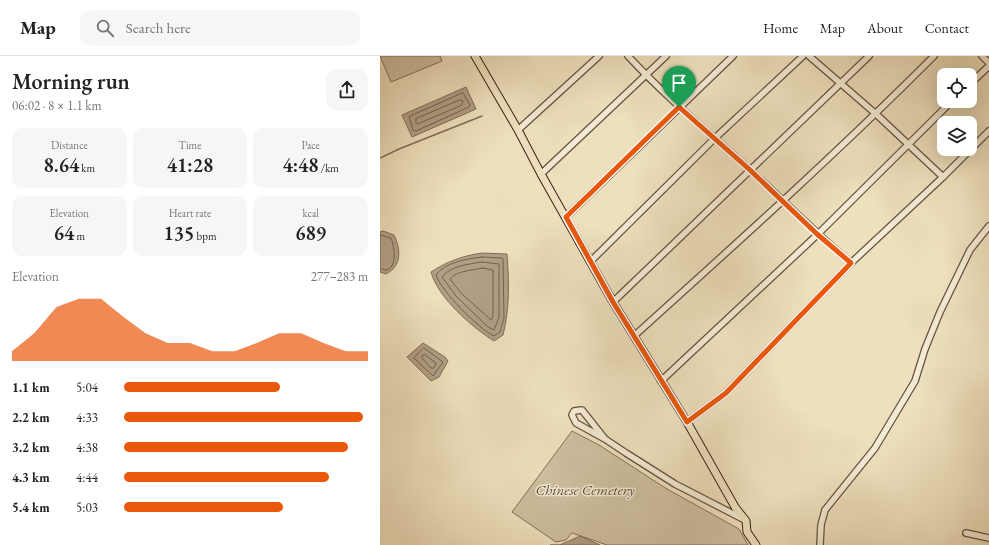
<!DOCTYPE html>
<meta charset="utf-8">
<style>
body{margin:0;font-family:"EB Garamond",serif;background:#f6f6f6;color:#222;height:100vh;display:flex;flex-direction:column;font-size:15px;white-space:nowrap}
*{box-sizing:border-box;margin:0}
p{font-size:13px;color:#767676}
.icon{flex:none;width:22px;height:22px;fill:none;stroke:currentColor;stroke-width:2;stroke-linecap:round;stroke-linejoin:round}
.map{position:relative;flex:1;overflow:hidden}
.details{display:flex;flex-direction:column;background:#fff;width:380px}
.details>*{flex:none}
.tools{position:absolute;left:557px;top:12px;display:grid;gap:8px}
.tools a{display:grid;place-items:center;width:40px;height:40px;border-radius:8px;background:#fff;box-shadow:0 4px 16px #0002;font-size:20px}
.pin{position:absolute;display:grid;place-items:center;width:34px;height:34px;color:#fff;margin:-41px -17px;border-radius:50% 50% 50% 0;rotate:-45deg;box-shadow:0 0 4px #0007}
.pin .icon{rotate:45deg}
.round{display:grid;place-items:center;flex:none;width:42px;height:42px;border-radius:12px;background:#f6f6f6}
.summary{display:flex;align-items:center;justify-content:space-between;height:68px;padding:0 12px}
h1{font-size:22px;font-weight:600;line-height:30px}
.figures{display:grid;grid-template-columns:repeat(3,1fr);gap:6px;height:68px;padding:4px 12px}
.figures div{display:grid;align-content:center;border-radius:10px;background:#f6f6f6;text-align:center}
.figures b{font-size:20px;font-weight:600}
.figures small{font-size:11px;font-weight:400}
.figures p{font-size:11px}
.chart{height:112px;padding:8px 12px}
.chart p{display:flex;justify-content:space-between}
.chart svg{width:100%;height:72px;margin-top:4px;fill:#ea580c;opacity:.7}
ul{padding:0 12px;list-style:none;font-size:13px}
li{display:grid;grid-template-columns:64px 48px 1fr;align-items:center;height:30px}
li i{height:10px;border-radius:5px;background:#ea580c}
header{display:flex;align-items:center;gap:24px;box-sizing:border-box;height:56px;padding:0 20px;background:#fff;border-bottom:1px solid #e0e0e0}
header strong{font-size:19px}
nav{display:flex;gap:22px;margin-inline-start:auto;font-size:14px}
.search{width:280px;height:36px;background:#f6f6f6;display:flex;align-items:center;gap:10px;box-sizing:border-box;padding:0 14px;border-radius:12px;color:#767676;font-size:15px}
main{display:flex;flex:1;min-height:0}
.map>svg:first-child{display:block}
.green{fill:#cfc0a1;stroke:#84705c}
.water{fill:#b09f85;stroke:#806d59}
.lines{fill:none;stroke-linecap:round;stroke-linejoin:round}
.shore{stroke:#74604e;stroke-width:1}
.stream{stroke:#806d59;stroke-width:1.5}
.minor-casing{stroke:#665140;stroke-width:8}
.major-casing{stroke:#392117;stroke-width:9}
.minor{stroke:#f4ebd4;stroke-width:5.5}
.major{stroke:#eee0bd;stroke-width:7}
.route-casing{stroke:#fff;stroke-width:8}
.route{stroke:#ea580c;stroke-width:5}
.labels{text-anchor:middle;stroke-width:3;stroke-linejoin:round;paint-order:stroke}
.park-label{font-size:15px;font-style:italic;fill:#5e493a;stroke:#f4ebd4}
</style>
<header>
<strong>Map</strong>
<div class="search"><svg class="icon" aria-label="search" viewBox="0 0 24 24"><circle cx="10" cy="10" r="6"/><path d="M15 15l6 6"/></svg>Search here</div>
<nav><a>Home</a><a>Map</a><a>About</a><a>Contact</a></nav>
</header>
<main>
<section class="details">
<div class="summary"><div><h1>Morning run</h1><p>06:02 · 8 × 1.1 km</p></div><a class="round"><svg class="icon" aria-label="share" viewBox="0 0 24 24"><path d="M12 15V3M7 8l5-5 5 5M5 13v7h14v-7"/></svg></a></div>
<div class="figures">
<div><p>Distance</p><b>8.64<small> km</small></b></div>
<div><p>Time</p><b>41:28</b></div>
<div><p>Pace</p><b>4:48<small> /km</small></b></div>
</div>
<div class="figures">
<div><p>Elevation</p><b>64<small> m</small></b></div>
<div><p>Heart rate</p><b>135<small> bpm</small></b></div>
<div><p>kcal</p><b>689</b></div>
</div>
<div class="chart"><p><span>Elevation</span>277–283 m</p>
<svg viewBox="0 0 160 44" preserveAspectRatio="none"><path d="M0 44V38L10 27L20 11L30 6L40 6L50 17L60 27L70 33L80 33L90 38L100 38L110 33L120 27L130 27L140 33L150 38L160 38V44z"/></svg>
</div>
<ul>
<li><b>1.1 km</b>5:04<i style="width:64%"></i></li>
<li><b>2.2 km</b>4:33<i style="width:98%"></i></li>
<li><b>3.2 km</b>4:38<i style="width:92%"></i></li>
<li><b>4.3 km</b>4:44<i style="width:84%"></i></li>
<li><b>5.4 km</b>5:03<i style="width:65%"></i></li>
</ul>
</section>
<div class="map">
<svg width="609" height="489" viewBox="0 0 609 489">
<rect width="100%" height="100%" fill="#eee0bd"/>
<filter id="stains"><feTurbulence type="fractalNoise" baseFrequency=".005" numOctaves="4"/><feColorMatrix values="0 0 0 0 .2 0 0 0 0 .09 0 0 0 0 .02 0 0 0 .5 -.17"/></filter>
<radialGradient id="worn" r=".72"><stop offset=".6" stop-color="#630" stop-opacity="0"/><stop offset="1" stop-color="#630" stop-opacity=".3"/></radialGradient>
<g class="green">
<polygon points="0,0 60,0 62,5 11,26"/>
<polygon points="192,375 219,389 287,433 359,473 368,489 227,489 192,477 186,484 176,486 132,456"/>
</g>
<g class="water">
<polygon points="86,31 96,53 32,81 22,59"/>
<path d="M 3,175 L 14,179 C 21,193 22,210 6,218 L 0,216 L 0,176 Z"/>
<path d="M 102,197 L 127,198 C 129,225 130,252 123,279 L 114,285 C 92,271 58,242 51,216 C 68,205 82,200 102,197 Z"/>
<polygon points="43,287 65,301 68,305 59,321 51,325 27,301"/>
<polygon points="200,480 220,489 170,489 180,489"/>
</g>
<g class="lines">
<g class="shore">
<polygon points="83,37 90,49 89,51 36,75 33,74 29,61"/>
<polygon points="80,44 83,45 82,49 38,68 36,67 36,63"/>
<path d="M 0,179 L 11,182 C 14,189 18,212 6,214 C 4,214 2,213 0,212"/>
<path d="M 102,201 L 122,202 L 123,203 L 124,262 L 120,276 L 114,280 C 99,273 61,235 56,219 C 65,206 87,203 102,201 Z"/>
<path d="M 102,206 L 119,208 L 119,261 L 114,274 L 108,271 L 76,240 L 62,221 C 70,210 89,208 102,206 Z"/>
<path d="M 103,212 L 113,214 L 113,260 L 111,264 L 81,237 L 70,223 C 76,215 93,214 103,212 Z"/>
<polygon points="44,292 63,306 53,320 34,302"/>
<polygon points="45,299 56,307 54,312 51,312 42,302 42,300"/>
</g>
<polyline class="stream" points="0,102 19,93 102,60"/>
<g class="minor-casing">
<g id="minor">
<path d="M 248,0 C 286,41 329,77 370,114 C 404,145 436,177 471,207"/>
<polyline points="429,0 496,58 563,121"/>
<polyline points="602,0 609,7"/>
<polyline points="590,28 609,10"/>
<polyline points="138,74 219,0"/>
<polyline points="161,118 286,0"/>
<polyline points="186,161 353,0"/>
<polyline points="211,205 334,83 423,0"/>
<polyline points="233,246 489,0"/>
<path d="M 254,280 C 356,188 457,97 554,0"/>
<polyline points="281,325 437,179 572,45"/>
<polyline points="307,366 346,337 471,207 563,121 609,75"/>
<polyline points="225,383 196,367 192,359 194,355 202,354 225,383 246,397 295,428 363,463"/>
<polyline points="586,477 609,482"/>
<polyline points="440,489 441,469 445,454 495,392 535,325 545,293 560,256 590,194 609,170"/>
</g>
</g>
<g class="major-casing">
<polyline id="major" points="95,0 138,74 161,118 233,246 307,366 355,451 366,465 367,476 376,489"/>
</g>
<use href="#minor" class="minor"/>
<use href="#major" class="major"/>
</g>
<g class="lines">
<g class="route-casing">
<polygon id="route" points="299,51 370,114 437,178 471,207 346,337 307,366 233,246 186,161"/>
</g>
<use href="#route" class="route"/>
</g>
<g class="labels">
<g class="park-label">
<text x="205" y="439">Chinese Cemetery</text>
</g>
</g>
<rect width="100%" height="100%" filter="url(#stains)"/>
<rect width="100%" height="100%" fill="url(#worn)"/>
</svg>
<div class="tools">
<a><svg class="icon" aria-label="locate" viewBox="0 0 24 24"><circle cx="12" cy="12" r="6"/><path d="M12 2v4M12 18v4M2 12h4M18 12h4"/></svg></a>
<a><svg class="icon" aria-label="layers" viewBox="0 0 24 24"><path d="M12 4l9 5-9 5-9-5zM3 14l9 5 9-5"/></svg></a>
</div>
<div class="pin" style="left:299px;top:51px;background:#1e9e55"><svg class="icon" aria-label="arrive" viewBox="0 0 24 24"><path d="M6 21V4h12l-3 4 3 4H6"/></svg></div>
</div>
</main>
